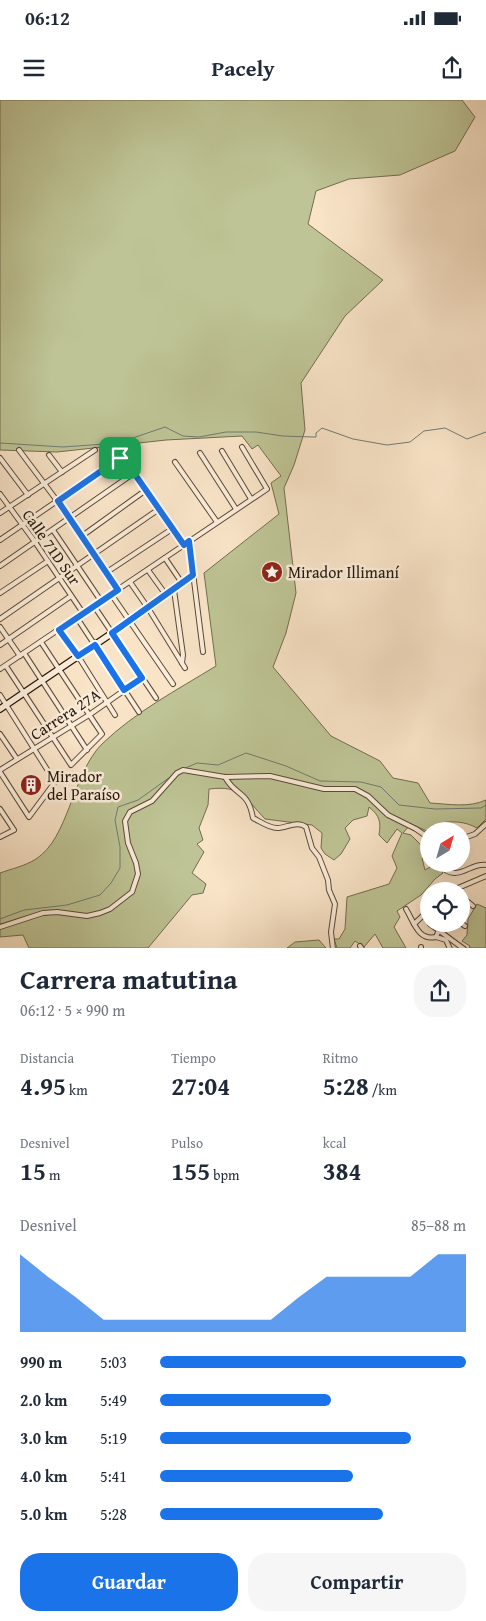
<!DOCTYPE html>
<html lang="es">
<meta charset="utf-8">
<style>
body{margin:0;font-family:"Gentium Book Plus",serif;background:#f6f6f7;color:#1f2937;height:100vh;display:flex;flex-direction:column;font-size:19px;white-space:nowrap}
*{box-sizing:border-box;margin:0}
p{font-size:16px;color:#747a83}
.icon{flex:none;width:28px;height:28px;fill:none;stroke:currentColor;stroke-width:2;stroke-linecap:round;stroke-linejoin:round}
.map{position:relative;height:848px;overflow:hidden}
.sheet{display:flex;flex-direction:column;background:#fff;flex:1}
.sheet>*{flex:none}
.needle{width:32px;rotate:37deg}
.fabs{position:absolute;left:420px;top:722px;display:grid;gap:10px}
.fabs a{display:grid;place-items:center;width:50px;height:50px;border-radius:50%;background:#fff;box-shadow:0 5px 20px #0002;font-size:25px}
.pin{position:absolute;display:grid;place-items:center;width:42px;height:42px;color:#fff;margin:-21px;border-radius:10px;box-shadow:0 2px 8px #0006}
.round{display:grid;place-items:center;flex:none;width:52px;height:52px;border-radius:20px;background:#f6f6f7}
.headline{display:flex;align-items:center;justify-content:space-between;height:85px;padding:0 20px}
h1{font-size:28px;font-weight:600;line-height:38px}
.stats{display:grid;grid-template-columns:repeat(3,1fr);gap:8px;height:85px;padding:5px 20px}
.stats div{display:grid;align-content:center}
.stats b{font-size:25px;font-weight:600}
.stats small{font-size:14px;font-weight:400}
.stats p{font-size:14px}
.chart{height:140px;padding:10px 20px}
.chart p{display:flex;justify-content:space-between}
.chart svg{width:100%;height:90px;margin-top:5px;fill:#1a73e8;opacity:.7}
.button{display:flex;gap:10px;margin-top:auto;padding:10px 20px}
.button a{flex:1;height:58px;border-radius:20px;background:#1a73e8;color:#fff;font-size:20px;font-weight:600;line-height:58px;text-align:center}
.button a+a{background:#f6f6f7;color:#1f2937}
ul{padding:0 20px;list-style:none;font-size:16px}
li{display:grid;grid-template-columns:80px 60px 1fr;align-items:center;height:38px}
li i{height:12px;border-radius:6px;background:#1a73e8}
.status{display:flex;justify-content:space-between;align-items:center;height:35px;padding:0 25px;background:#fff;direction:ltr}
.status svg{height:14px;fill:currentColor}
header{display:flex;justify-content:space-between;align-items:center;height:65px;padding:0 20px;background:#fff;font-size:22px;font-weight:600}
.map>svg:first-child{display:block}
.green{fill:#bec495;stroke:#726d4e}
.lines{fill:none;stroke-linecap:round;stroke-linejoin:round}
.stream{stroke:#707a74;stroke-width:1}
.street-casing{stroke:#5c4a37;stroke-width:6}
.secondary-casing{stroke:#271607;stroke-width:8}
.street{stroke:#fbeddb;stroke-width:4}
.secondary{stroke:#fbeddb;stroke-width:5.5}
.route-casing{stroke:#fff;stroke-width:10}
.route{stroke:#1a73e8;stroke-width:6}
.labels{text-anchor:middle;stroke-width:5;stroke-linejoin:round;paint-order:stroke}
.street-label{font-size:16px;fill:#271607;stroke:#fbeddb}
.poi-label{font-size:16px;fill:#271607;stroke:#fbeddb;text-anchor:start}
</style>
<div class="status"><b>06:12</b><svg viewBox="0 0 49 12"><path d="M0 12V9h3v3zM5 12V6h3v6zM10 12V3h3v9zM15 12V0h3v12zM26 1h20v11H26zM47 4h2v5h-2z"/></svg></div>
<header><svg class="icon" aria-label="menu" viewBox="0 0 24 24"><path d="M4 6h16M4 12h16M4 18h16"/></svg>Pacely<svg class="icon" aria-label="share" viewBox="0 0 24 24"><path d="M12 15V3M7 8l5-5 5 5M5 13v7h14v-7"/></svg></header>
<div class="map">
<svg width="486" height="849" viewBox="0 0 486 849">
<rect width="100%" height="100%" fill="#f9e4c8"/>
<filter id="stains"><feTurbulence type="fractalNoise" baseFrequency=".004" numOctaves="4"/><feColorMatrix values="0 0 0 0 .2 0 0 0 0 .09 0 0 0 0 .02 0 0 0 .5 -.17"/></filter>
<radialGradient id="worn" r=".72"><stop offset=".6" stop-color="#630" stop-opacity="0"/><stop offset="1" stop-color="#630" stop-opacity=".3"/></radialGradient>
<g class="green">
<path d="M 0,0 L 462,0 L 475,17 L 455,51 L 400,75 L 349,79 L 316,91 L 308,124 L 383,180 L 345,216 L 301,283 L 305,330 L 294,365 L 284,388 L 296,493 L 286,533 L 273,567 L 331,636 L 380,661 L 393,678 L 418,683 L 430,703 C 448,704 469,708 486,700 L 486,719 L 477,728 C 464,721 453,721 439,723 L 438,731 L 429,732 L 411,724 L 403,733 L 411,735 L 422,746 L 427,743 L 429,746 L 429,755 L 422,758 L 425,770 L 435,764 L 443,773 L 435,779 L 421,795 L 397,811 L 400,817 L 394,827 L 406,848 L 383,848 L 375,834 L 364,847 L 355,841 L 350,848 L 337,848 L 334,839 L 339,839 L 345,829 L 347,797 L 389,784 L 397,768 L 392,756 L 402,733 L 397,729 L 387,743 L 379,735 C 381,722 380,716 369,707 L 367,716 L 353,720 L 345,728 L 350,739 L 341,754 L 334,760 L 325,754 L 321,748 L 322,733 L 312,725 L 265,719 C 245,698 242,685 209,689 L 208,705 L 199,728 L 203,740 L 197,744 L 204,752 L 192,773 L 206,784 L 203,793 L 192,795 L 148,848 L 29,848 L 23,835 L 0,837 L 0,773 C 11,769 25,766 36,759 C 69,738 72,674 102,644 C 135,612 177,590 216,566 L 204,473 L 279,414 L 271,383 L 281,376 L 258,345 L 252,349 L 242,336 L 166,340 L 57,352 L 0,350 Z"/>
<polygon points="477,804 486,808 486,848 469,848 470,846 462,841 467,835 468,819"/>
<polygon points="319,840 326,848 287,848 295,842"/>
</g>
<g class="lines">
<g class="stream">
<polyline points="0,343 63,347 118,343 165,327 183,336 199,337 226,332 256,332 283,336 313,337 316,337 316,333 322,328 353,339 387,345 410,342 424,331 445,328 467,339 486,332"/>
<polyline points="183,669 197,663 218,665 246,653 286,666 320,681 361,682 381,687 399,705 435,709 481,708 486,705"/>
<polyline points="0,819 24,810 67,805 100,795 111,783 120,768 120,747 115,720 118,707 138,700 173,675"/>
</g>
<g class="street-casing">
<g id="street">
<polyline points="19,350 70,418 118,490"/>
<polyline points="222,351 251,399"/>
<polyline points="200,353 236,409"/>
<polyline points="49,355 62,372"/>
<polyline points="0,358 28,395"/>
<polyline points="175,362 217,422"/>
<polyline points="0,394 35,442 83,513"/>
<polyline points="0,413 95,350"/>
<polyline points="53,430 101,501"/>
<polyline points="82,436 146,390"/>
<polyline points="0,440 120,358 134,373 184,445"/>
<polyline points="189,441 203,552"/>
<polyline points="165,458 182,483"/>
<polyline points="0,466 134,373"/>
<polyline points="148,470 166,495"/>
<polyline points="107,472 172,429"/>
<polyline points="130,482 148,508 185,568"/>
<polyline points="174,490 183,555 182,563"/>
<polyline points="0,493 48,461"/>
<polyline points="111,494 173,584"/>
<polyline points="94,506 156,598"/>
<polyline points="77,518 139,612"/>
<polyline points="0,519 159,409"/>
<polyline points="0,527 20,556"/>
<polyline points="59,529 78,556 115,615"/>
<polyline points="0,545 71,496"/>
<polyline points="24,553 87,650"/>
<polyline points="6,566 71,665 102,634 41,542"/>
<polyline points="0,569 267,389 242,347"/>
<polyline points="0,595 55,682 29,717 0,672"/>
<polyline points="0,634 17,659"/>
<polyline points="0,670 89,615 142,578"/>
<path d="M 225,677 C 236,697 248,690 253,718 C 261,722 269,728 277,728 C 287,728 297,720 306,727 L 312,748 L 319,757 L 328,780 L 329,790 L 335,804 L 331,832 L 333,849"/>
<polyline points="0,709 14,730 0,737"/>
<polyline points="461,739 475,734 486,724"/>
<path d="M 438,764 C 458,785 469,762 486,765"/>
<polyline points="451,791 486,776"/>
<polyline points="461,796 473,806"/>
<path d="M 406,809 C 414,822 418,841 436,837 L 439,830"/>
<polyline points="461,823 465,826"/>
<polyline points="414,824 429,810"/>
<polyline points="430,824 464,849"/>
<polyline points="0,827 43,813 57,812 87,816 100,813 110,809 132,792 138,774 136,763 128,743 125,721 130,712 152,701 177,673 183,670 225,677 270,676 324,689 355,689 368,696 388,715 416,729 429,738"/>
<polyline points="436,837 446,840 450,849"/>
<polyline points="360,846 362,849"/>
<polyline points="421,847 421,849"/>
</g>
</g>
<g class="secondary-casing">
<polyline id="secondary" points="0,609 130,521 193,475"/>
</g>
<use href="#street" class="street"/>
<use href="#secondary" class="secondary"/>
</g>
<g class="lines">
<g class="route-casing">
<polygon id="route" points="120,358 134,373 184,445 189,441 193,475 112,533 142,578 124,590 95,545 78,556 59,530 118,490 58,401"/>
</g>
<use href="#route" class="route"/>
</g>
<defs>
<g id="sight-disc" transform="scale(1.125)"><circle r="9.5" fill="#8f2418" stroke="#fbeddb"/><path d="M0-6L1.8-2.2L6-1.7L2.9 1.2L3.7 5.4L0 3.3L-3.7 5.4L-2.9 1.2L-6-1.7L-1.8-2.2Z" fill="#fff"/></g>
<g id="building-disc" transform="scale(1.125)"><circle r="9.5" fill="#8f2418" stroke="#fbeddb"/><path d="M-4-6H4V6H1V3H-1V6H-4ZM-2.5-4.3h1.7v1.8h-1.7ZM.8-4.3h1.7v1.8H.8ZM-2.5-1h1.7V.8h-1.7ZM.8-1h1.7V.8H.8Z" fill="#fff"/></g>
</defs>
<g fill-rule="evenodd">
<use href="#sight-disc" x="272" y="472"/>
<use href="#building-disc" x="31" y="685"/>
</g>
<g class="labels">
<g class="street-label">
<text transform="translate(52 447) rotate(55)" y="6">Calle 71D Sur</text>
<text transform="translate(65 614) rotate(-33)" y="6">Carrera 27A</text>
</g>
<g class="poi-label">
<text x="288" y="478">Mirador Illimaní</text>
<text x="47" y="682">Mirador<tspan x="47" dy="18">del Paraíso</tspan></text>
</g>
</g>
<rect width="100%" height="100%" filter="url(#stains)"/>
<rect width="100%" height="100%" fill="url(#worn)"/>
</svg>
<div class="fabs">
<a><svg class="needle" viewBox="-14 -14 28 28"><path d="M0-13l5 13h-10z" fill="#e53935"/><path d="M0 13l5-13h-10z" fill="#747a83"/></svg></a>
<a><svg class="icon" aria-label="locate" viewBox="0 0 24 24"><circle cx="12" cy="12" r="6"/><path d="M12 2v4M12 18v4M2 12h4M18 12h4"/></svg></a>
</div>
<div class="pin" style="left:120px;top:358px;background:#1e9e55"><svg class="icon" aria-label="arrive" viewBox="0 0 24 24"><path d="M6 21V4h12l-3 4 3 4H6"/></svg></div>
</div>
<section class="sheet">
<div class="headline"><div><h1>Carrera matutina</h1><p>06:12 · 5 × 990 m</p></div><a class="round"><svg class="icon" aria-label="share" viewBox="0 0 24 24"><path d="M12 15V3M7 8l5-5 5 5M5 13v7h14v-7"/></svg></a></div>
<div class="stats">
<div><p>Distancia</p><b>4.95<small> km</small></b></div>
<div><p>Tiempo</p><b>27:04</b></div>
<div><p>Ritmo</p><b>5:28<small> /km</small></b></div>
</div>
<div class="stats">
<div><p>Desnivel</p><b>15<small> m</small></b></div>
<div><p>Pulso</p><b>155<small> bpm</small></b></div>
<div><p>kcal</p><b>384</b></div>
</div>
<div class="chart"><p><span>Desnivel</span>85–88 m</p>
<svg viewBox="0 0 160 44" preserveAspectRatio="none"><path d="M0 44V6L10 17L20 27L30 38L40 38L50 38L60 38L70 38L80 38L90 38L100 27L110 17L120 17L130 17L140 17L150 6L160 6V44z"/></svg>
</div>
<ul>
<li><b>990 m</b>5:03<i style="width:100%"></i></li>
<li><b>2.0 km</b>5:49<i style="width:56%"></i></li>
<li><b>3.0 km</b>5:19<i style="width:82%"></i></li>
<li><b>4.0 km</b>5:41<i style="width:63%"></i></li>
<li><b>5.0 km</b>5:28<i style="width:73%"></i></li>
</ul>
<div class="button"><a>Guardar</a><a>Compartir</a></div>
</section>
